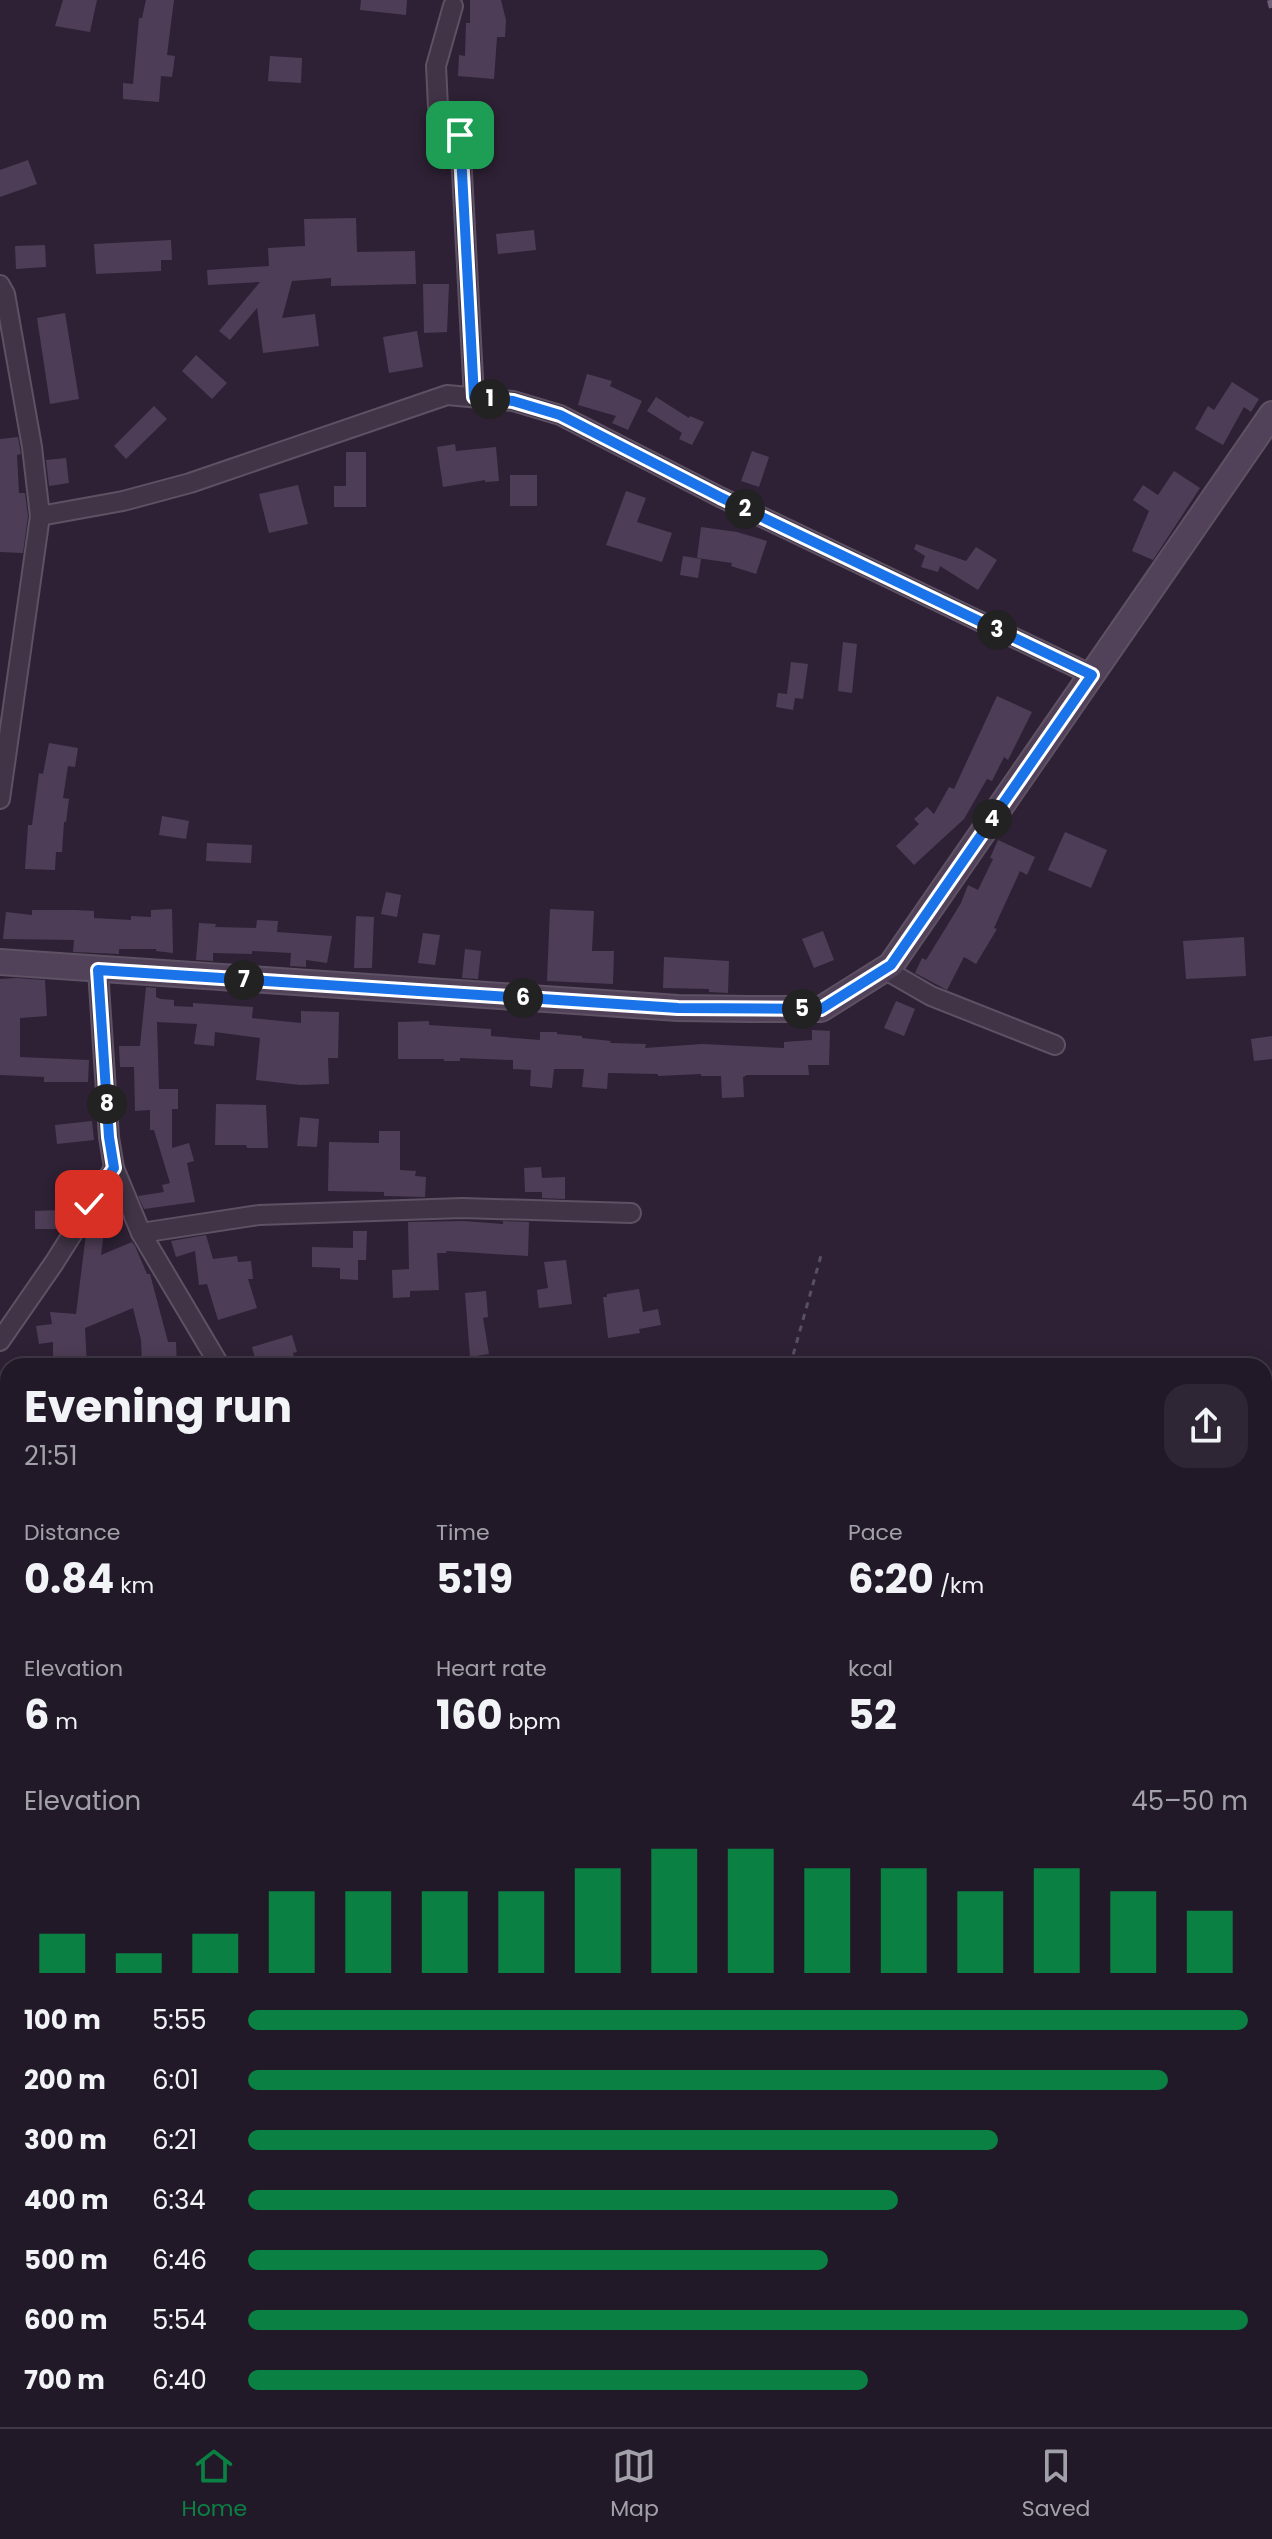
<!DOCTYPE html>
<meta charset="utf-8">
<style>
body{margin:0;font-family:Poppins,sans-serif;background:#2e2634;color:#f1f3f6;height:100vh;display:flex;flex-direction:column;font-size:30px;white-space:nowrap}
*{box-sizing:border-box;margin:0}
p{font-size:26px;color:#a2a0a8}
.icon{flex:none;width:44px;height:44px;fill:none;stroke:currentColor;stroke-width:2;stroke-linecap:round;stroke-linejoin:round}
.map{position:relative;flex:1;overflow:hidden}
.panel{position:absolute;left:0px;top:1358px;width:1272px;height:1070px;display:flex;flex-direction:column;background:#221928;border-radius:24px 24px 0 0;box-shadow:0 4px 20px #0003,0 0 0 2px #3f3845}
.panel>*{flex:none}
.pin{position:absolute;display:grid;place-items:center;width:68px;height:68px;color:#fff;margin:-34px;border-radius:16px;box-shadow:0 4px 12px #0006}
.km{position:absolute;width:40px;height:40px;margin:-20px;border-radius:50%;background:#222;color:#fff;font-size:22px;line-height:40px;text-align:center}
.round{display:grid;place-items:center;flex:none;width:84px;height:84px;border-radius:24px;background:#2e2634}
.headline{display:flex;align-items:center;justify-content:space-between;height:136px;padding:0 24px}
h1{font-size:44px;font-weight:700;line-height:60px}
.metrics{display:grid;grid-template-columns:repeat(3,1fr);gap:12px;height:136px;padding:8px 24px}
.metrics div{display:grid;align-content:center}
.metrics b{font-size:40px;font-weight:700}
.metrics small{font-size:22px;font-weight:400}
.metrics p{font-size:22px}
.chart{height:224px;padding:16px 24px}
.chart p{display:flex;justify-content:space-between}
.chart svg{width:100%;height:144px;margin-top:8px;stroke:#0b8043;stroke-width:6}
ul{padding:0 24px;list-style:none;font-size:26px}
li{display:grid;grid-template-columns:128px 96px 1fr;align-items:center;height:60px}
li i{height:20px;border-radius:10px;background:#0b8043}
.tabs{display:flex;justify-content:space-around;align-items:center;height:112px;border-top:2px solid #3f3845;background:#221928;font-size:22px;color:#a2a0a8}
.tabs a{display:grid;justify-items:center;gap:4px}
.tabs .on{color:#0b8043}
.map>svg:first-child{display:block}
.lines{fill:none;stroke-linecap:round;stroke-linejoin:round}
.canal{stroke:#493056;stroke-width:20}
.building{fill:#4e3d56}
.street-casing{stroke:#5e5164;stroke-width:22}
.secondary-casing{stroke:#5e5164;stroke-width:28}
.path{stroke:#555064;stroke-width:3;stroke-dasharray:6 6;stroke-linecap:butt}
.street{stroke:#403446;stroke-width:18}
.secondary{stroke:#524259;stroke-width:24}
.rail{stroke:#6f5f76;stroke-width:6;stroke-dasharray:8 8;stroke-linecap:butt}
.route-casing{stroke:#fff;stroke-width:16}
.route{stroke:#1a73e8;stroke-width:10}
</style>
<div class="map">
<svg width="1272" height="2427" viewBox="0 0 1272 2427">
<rect width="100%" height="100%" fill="#2e2135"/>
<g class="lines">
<g class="canal">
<polyline points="1264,1738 1272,1738"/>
<polyline points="0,2412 8,2406"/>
</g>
</g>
<g class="building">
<polygon points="63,0 97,0 90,32 55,26"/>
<polygon points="146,0 174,0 167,55 175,56 172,77 161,76 159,102 123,99 123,83 133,84 139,18 142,18"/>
<polygon points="361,0 407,0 406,15 360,10"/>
<polygon points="470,0 501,0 506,20 505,37 497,37 494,79 458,76 459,55 465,56 466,23 470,23"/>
<polygon points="270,56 302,58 301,83 268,81"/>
<polygon points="28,160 37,184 0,197 0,170"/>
<polygon points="356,218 357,252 415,251 416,284 331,286 331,278 292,281 282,318 315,314 319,346 263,353 257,308 230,340 219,331 260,282 208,285 207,270 269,266 268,248 305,246 304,219"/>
<polygon points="534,230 536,250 498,254 496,234"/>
<polygon points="171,240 172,260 161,260 161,271 96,274 94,244"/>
<polygon points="45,245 46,267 16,269 15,246"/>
<polygon points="423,284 449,284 447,332 424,333"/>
<polygon points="65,313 79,399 50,404 37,318"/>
<polygon points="417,331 423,367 389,373 383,337"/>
<polygon points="196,355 227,383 212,399 182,371"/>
<polygon points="587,374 612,381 610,386 642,401 628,430 612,423 616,416 578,405"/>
<polygon points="1232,382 1259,399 1251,412 1244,407 1223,445 1195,429 1208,406 1214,410"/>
<polygon points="656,397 689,418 690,416 704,422 692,445 679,439 682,433 647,411"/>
<polygon points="154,406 167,419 126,459 114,446"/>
<polygon points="18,437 21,454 17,455 19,493 25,493 28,516 23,553 0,552 0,439"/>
<polygon points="455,444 456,451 496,447 499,481 485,482 485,480 443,487 437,447"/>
<polygon points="752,451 769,457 759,487 741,481"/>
<polygon points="346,452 366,452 366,507 334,507 334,486 346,486"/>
<polygon points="66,458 69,483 49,486 46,460"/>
<polygon points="1174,471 1200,488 1153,560 1132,551 1149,511 1133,500 1143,485 1158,495"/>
<rect x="510" y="475" width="27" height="31"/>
<polygon points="298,485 308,524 269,533 259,494"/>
<polygon points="626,491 646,498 637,522 672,533 662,562 606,545"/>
<polygon points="701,527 737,532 767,541 756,574 731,566 732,563 697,558"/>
<polygon points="916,544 966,561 976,547 997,560 978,590 940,566 938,572 921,567 925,556 914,549"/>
<polygon points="683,556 701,559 698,578 680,575"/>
<polygon points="843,642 857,644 852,693 838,691"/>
<polygon points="791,662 808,664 803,699 795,698 793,710 776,707 778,693 787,694"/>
<polygon points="997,696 1032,712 1008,760 1004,757 992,781 987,779 964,819 914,865 896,846 919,824 914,819 927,807 934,814 949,787 954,789"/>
<polygon points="49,743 78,748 75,767 68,766 63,798 69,799 66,822 64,822 62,852 56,852 55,870 25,869 28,825 32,825 39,773 43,774"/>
<polygon points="162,816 189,821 186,839 159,835"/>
<polygon points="1065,832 1107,850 1091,888 1048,870"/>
<polygon points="998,840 1035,857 1027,875 1020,871 994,928 997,929 976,964 964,957 947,990 915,973 922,958 926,960 961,903 968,885 978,890 993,859 990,858"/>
<polygon points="207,843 252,845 251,863 206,861"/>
<polygon points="386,892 401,895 397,917 381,914"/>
<polygon points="172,909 173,953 156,951 156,949 119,949 119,954 73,952 74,940 3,939 6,912 32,915 32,910 75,910 94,911 94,918 131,920 131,916 151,917 151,910"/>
<polygon points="550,909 594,911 592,951 614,951 613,984 547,981"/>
<polygon points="356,916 374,917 372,968 354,968"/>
<polygon points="257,920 278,921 277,932 332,936 327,963 306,960 306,967 290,966 291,953 252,951 252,954 213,953 213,961 196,960 199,923 216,924 215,927 256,928"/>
<polygon points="823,931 834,960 814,968 802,939"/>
<polygon points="423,933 440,935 435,965 418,963"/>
<polygon points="1244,937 1246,976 1186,979 1183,941"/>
<polygon points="465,949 481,951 478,979 462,978"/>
<polygon points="664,957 729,961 728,993 709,992 709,989 663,988"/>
<polygon points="16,978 45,980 47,1016 20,1018 20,1057 89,1060 88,1082 44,1082 44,1077 0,1075 0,979"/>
<polygon points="146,987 156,988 156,997 161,999 174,1000 174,1006 193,1007 193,1003 253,1007 252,1018 301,1023 301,1011 339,1012 338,1058 328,1058 329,1084 300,1085 256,1080 260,1038 215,1032 214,1046 194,1044 197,1024 157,1022 159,1089 178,1089 178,1109 172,1109 172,1148 189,1143 194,1161 187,1163 195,1202 144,1209 138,1196 164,1192 162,1185 170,1183 154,1130 150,1130 150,1110 135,1111 134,1067 120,1067 119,1046 140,1046"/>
<polygon points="896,1001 915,1009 904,1036 884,1028"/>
<polygon points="429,1021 429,1025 491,1029 491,1036 540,1040 540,1032 557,1032 557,1034 582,1036 582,1038 611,1041 610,1043 646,1044 645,1048 702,1044 784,1048 784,1042 812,1040 812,1030 830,1031 829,1065 808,1065 809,1075 747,1075 743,1077 744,1097 722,1098 721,1076 701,1076 701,1074 658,1076 658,1074 608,1073 607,1089 582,1087 584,1069 554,1069 552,1088 530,1086 531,1070 513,1069 513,1060 460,1058 460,1061 444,1061 444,1059 398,1059 398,1022"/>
<polygon points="1272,1036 1272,1059 1254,1061 1251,1039"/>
<polygon points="216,1104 266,1105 268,1148 247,1148 246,1145 215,1145"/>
<polygon points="300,1117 319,1119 317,1147 297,1146"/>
<polygon points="92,1121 94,1140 57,1144 55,1125"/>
<polygon points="379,1131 400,1131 400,1170 416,1171 415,1176 426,1177 425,1197 384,1196 384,1192 328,1191 329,1142 379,1143"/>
<polygon points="541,1167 542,1178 565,1177 565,1199 542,1198 542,1192 525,1192 524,1168"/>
<polygon points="61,1210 61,1229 35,1229 35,1211"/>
<polygon points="94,1221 105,1223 101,1255 132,1242 135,1246 147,1274 150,1274 168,1342 176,1342 177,1366 142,1366 141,1340 133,1308 85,1328 87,1366 53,1366 53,1342 39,1344 36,1326 52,1324 50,1312 76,1314 86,1234"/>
<polygon points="464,1221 503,1224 503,1221 529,1222 528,1256 447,1251 446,1253 437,1253 439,1290 410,1291 410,1297 393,1298 392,1270 409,1269 408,1222"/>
<polygon points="353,1231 367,1231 366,1260 358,1260 358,1280 340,1279 340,1268 312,1267 312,1247 353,1248"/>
<polygon points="206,1235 213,1259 237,1256 238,1262 251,1261 253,1279 248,1279 257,1308 218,1320 207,1284 199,1285 195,1251 176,1257 171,1241"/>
<polygon points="566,1260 572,1304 539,1308 537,1290 548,1288 544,1262"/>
<polygon points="639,1289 643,1312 658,1309 661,1325 639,1329 640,1333 608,1338 603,1297 607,1297 607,1294"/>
<polygon points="486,1291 488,1317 483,1318 489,1354 470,1357 465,1293"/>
<polygon points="292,1335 297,1352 293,1353 297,1366 257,1366 252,1347"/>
</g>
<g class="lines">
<g class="street-casing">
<g id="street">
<polyline points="453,6 436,66 438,107 460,135 474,397"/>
<polyline points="0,285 5,294 32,447 40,516 0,799"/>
<polyline points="40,516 123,501 190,483 447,395 513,401 560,415 720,497 1092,675"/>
<polyline points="884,969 931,996 1055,1045"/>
<polyline points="98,970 109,1137 114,1168 141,1233 220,1366"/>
<polyline points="141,1233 259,1215 462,1208 631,1213"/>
<polyline points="0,1341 54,1263 114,1168"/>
<polyline points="0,1550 8,1546"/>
<polyline points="0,1639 8,1636"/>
<polyline points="0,2124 8,2121"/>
<polyline points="1264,2152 1272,2153"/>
<polyline points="542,2427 543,2420"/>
</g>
</g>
<g class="secondary-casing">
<polyline id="secondary" points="0,962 678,1008 750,1009 821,1009 891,965 1272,414"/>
</g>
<g class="path">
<polyline points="790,1366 822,1252"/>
<polyline points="1264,1561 1272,1560"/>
<polyline points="1264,1866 1272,1866"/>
</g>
<use href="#street" class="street"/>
<use href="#secondary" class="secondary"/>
<polyline class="rail" points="1270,0 1272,8"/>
</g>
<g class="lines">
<g class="route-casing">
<polyline id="route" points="89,1204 114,1168 109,1137 98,970 678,1008 821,1009 891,965 1092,675 720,497 560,415 513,401 474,397 460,135"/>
</g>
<use href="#route" class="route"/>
</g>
</svg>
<div class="pin" style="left:460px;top:135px;background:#1e9e55"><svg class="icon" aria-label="arrive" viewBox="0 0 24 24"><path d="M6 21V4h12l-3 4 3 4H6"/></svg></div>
<div class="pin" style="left:89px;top:1204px;background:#d93025"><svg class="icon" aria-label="check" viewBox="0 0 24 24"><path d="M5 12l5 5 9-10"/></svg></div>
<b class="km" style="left:490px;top:399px">1</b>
<b class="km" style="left:745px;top:509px">2</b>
<b class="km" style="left:997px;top:630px">3</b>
<b class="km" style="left:992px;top:819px">4</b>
<b class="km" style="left:802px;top:1009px">5</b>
<b class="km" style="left:523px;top:998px">6</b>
<b class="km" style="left:244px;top:980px">7</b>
<b class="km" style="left:107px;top:1104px">8</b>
<section class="panel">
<div class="headline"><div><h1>Evening run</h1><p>21:51</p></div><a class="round"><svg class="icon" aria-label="share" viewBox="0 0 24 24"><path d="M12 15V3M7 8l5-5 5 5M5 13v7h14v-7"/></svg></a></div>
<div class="metrics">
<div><p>Distance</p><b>0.84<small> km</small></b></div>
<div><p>Time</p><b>5:19</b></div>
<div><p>Pace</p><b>6:20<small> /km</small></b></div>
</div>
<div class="metrics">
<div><p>Elevation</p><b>6<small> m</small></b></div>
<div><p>Heart rate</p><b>160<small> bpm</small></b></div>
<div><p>kcal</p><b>52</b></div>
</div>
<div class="chart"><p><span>Elevation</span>45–50 m</p>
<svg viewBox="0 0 160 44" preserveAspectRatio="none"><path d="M5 44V32M15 44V38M25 44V32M35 44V19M45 44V19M55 44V19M65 44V19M75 44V12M85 44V6M95 44V6M105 44V12M115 44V12M125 44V19M135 44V12M145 44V19M155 44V25"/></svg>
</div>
<ul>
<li><b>100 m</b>5:55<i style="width:100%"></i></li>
<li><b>200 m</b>6:01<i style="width:92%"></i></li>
<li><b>300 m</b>6:21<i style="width:75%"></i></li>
<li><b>400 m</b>6:34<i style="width:65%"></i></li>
<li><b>500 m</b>6:46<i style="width:58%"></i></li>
<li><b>600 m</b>5:54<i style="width:100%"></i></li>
<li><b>700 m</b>6:40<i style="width:62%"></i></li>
</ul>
</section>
</div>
<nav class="tabs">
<a class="on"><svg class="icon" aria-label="home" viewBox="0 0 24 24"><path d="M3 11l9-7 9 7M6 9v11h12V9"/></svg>Home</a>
<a><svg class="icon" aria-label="map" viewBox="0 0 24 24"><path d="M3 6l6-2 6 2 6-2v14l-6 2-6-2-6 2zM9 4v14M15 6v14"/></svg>Map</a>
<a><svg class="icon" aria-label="saved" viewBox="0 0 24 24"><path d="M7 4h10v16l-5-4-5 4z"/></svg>Saved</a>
</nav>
